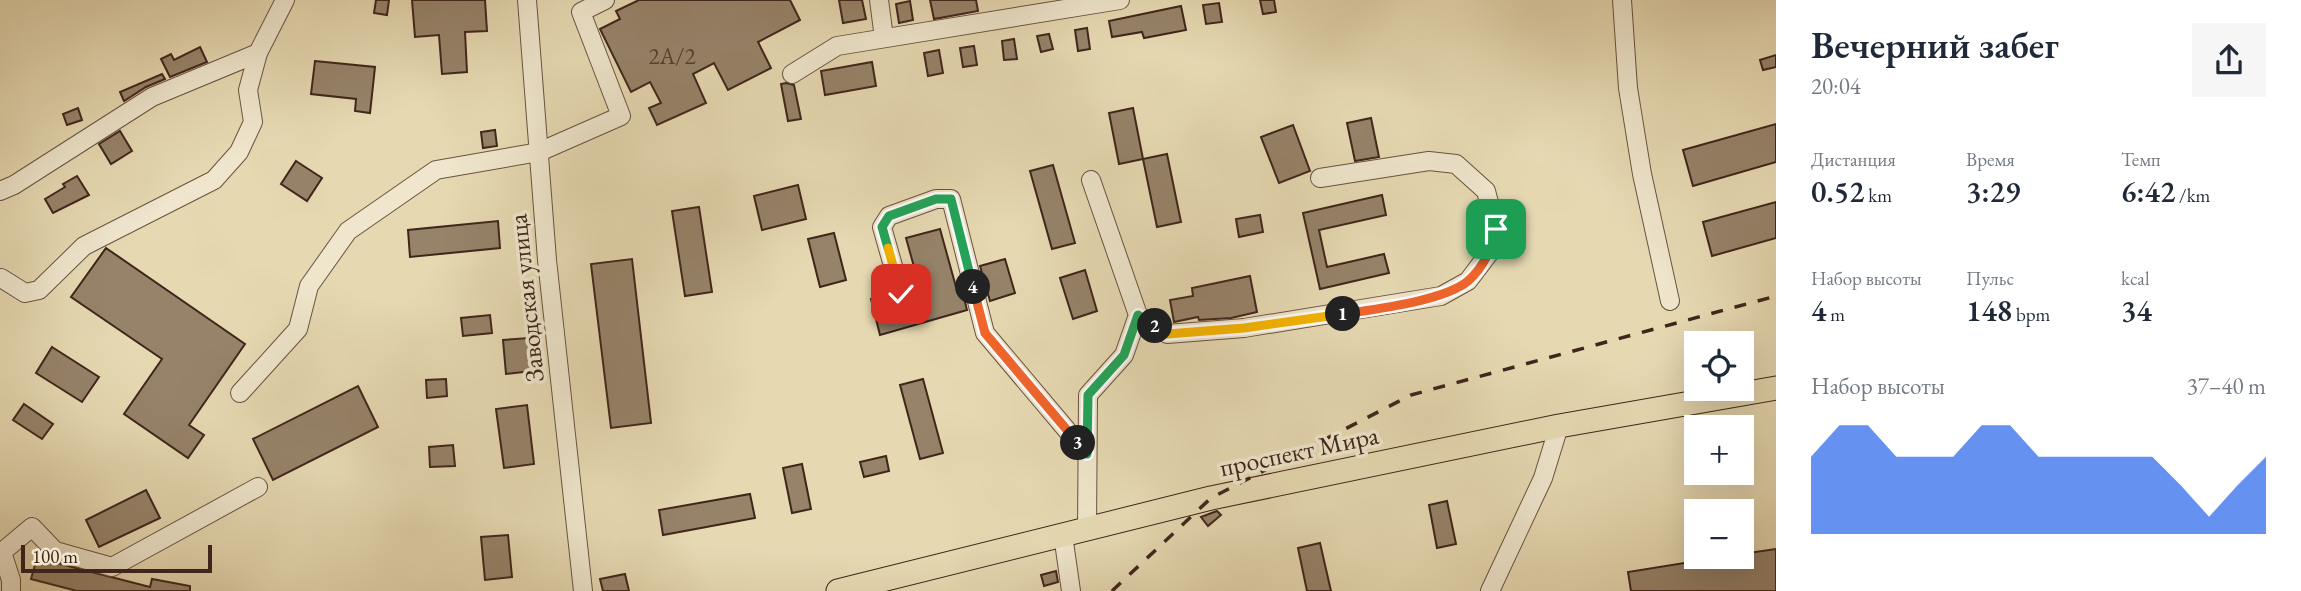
<!DOCTYPE html>
<html lang="ru">
<meta charset="utf-8">
<style>
body{margin:0;font-family:"EB Garamond",serif;background:#f6f6f7;color:#1f2937;height:100vh;display:flex;flex-direction:column;font-size:26px;white-space:nowrap}
*{box-sizing:border-box;margin:0}
p{font-size:23px;color:#747a83}
.icon{flex:none;width:38px;height:38px;fill:none;stroke:currentColor;stroke-width:2;stroke-linecap:round;stroke-linejoin:round}
.map{position:relative;flex:1;overflow:hidden}
.drawer{display:flex;flex-direction:column;background:#fff;width:525px}
.drawer>*{flex:none}
.buttons{position:absolute;left:1684px;top:331px;display:grid;gap:14px}
.buttons a{display:grid;place-items:center;width:70px;height:70px;border-radius:0px;background:#fff;box-shadow:0 7px 28px #0002;font-size:35px}
.scale{position:absolute;left:21px;bottom:18px;width:191px;box-sizing:border-box;padding-left:7px;border:4px solid #40251b;border-top:0;font-size:19px;line-height:24px;white-space:nowrap;color:#40251b;-webkit-text-stroke:5px #efe6cd;paint-order:stroke}
.pin{position:absolute;display:grid;place-items:center;width:60px;height:60px;color:#fff;margin:-30px;border-radius:14px;box-shadow:0 4px 10px #0006}
.km{position:absolute;width:35px;height:35px;margin:-18px;border-radius:50%;background:#222;color:#fff;font-size:19px;line-height:35px;text-align:center}
.round{display:grid;place-items:center;flex:none;width:74px;height:74px;border-radius:0px;background:#f6f6f7}
.headline{display:flex;align-items:center;justify-content:space-between;height:119px;padding:0 35px}
h1{font-size:38px;font-weight:600;line-height:52px}
.figures{display:grid;grid-template-columns:repeat(3,1fr);gap:10px;height:119px;padding:7px 35px}
.figures div{display:grid;align-content:center}
.figures b{font-size:30px;font-weight:600}
.figures small{font-size:19px;font-weight:400}
.figures p{font-size:19px}
.chart{height:196px;padding:14px 35px}
.chart p{display:flex;justify-content:space-between}
.chart svg{width:100%;height:126px;margin-top:7px;fill:#2563eb;opacity:.7}
main{display:flex;flex:1;min-height:0}
.map>svg:first-child{display:block}
.building{fill:#96836a;stroke:#40251b;stroke-width:2}
.lines{fill:none;stroke-linecap:round;stroke-linejoin:round}
.minor-casing{stroke:#6a5241;stroke-width:20}
.major-casing{stroke:#40251b;stroke-width:25}
.minor{stroke:#efe6cd;stroke-width:18}
.major{stroke:#e6d9b2;stroke-width:23}
.rail{stroke:#40251b;stroke-width:3.5;stroke-dasharray:12 12;stroke-linecap:butt}
.split-1-casing{stroke:#fff;stroke-width:14}
.split-2-casing{stroke:#fff;stroke-width:14}
.split-3-casing{stroke:#fff;stroke-width:14}
.split-4-casing{stroke:#fff;stroke-width:14}
.split-5-casing{stroke:#fff;stroke-width:14}
.split-6-casing{stroke:#fff;stroke-width:14}
.split-1{stroke:#f0652b;stroke-width:9}
.split-2{stroke:#f5b400;stroke-width:9}
.split-3{stroke:#22a559;stroke-width:9}
.split-4{stroke:#f0652b;stroke-width:9}
.split-5{stroke:#22a559;stroke-width:9}
.split-6{stroke:#f5b400;stroke-width:9}
.labels{text-anchor:middle;stroke-width:7;stroke-linejoin:round;paint-order:stroke}
.number-label{font-size:23px;fill:#563c2f}
.street-label{font-size:26px;fill:#40251b;stroke:#efe6cd}
</style>
<main>
<div class="map">
<svg width="1776" height="591" viewBox="0 0 1776 591">
<rect width="100%" height="100%" fill="#e6d9b2"/>
<filter id="stains"><feTurbulence type="fractalNoise" baseFrequency=".00286" numOctaves="4"/><feColorMatrix values="0 0 0 0 .2 0 0 0 0 .09 0 0 0 0 .02 0 0 0 .5 -.17"/></filter>
<radialGradient id="worn" r=".72"><stop offset=".6" stop-color="#630" stop-opacity="0"/><stop offset="1" stop-color="#630" stop-opacity=".3"/></radialGradient>
<g class="building">
<polygon points="376,0 389,0 387,15 374,13"/>
<polygon points="412,0 485,0 487,31 465,32 467,72 442,74 439,35 415,37"/>
<polygon points="639,0 790,0 800,20 758,42 771,68 728,90 714,63 693,74 706,103 657,125 649,108 661,103 650,82 631,92 600,29 620,19 616,11"/>
<polygon points="839,0 862,0 866,19 843,23"/>
<polygon points="930,0 976,0 978,11 934,19"/>
<polygon points="1260,0 1274,0 1276,12 1263,14"/>
<polygon points="910,1 913,20 899,23 896,4"/>
<polygon points="1219,3 1222,22 1206,24 1203,5"/>
<polygon points="1181,6 1186,30 1144,38 1142,32 1112,37 1109,21"/>
<polygon points="1087,28 1090,49 1078,51 1075,30"/>
<polygon points="1049,34 1053,49 1041,52 1037,36"/>
<polygon points="1014,39 1017,59 1004,60 1002,41"/>
<polygon points="974,46 977,65 963,67 960,48"/>
<polygon points="200,47 207,62 170,77 161,59 171,54 174,60"/>
<polygon points="939,50 943,73 928,76 924,53"/>
<polygon points="1776,55 1776,67 1763,70 1760,60"/>
<polygon points="315,61 375,67 370,113 355,111 356,99 311,94"/>
<polygon points="872,62 876,86 825,95 821,71"/>
<polygon points="162,74 165,79 146,87 124,101 120,92"/>
<polygon points="786,83 794,85 801,119 788,121 781,84"/>
<polygon points="78,108 82,120 67,125 63,114"/>
<polygon points="1133,108 1143,159 1119,164 1109,113"/>
<polygon points="1371,118 1379,157 1355,161 1347,123"/>
<polygon points="1776,124 1776,162 1693,186 1683,150"/>
<polygon points="1293,125 1310,171 1279,183 1261,137"/>
<polygon points="495,130 497,146 483,148 481,132"/>
<polygon points="120,131 132,151 111,164 99,144"/>
<polygon points="1167,154 1181,222 1157,227 1143,159"/>
<polygon points="296,161 322,178 307,201 281,184"/>
<polygon points="1053,165 1075,243 1052,249 1030,171"/>
<polygon points="77,176 89,195 53,213 45,199 65,187 63,184"/>
<polygon points="798,185 806,219 762,230 754,196"/>
<polygon points="1382,195 1386,215 1319,230 1327,267 1384,254 1389,273 1320,289 1303,213"/>
<polygon points="1776,202 1776,238 1712,256 1703,222"/>
<polygon points="699,207 712,292 685,296 672,211"/>
<polygon points="1260,215 1263,232 1239,237 1236,219"/>
<polygon points="498,221 500,248 410,257 408,230"/>
<polygon points="940,229 956,287 961,286 967,310 880,335 871,299 889,294 893,302 899,305 923,299 906,238"/>
<polygon points="834,233 846,280 820,287 808,239"/>
<polygon points="106,248 245,344 189,425 204,435 188,458 124,414 162,359 71,297"/>
<polygon points="632,259 651,423 611,428 591,264"/>
<polygon points="1005,259 1015,293 990,301 980,266"/>
<polygon points="1085,270 1097,311 1073,319 1060,278"/>
<polygon points="1250,276 1257,312 1231,318 1199,320 1198,317 1174,322 1170,300 1193,296 1192,288"/>
<polygon points="490,315 492,333 463,336 461,318"/>
<polygon points="529,338 532,371 506,374 503,340"/>
<polygon points="52,347 99,377 82,402 36,373"/>
<polygon points="446,379 447,396 427,398 426,380"/>
<polygon points="923,379 943,453 920,459 900,385"/>
<polygon points="358,386 378,427 273,480 253,439"/>
<polygon points="24,404 53,424 42,439 13,420"/>
<polygon points="527,405 534,464 504,468 496,409"/>
<polygon points="453,445 455,466 430,467 429,447"/>
<polygon points="886,456 889,471 864,477 860,462"/>
<polygon points="802,464 811,509 792,513 783,468"/>
<polygon points="146,490 160,518 99,547 86,520"/>
<polygon points="750,494 755,518 663,535 659,510"/>
<polygon points="1447,501 1456,544 1437,548 1429,505"/>
<polygon points="1217,511 1221,515 1208,526 1201,517"/>
<polygon points="508,535 512,577 485,580 481,537"/>
<polygon points="1320,543 1331,591 1307,591 1298,548"/>
<polygon points="1776,549 1776,591 1631,591 1628,572 1728,556 1741,556 1741,554"/>
<polygon points="37,558 150,587 152,579 190,586 190,591 77,591 31,579"/>
<polygon points="1056,571 1058,582 1044,586 1041,575"/>
<polygon points="625,574 629,591 603,591 600,579"/>
</g>
<g class="lines">
<g class="minor-casing">
<g id="minor">
<polyline points="527,0 547,260 583,591"/>
<polyline points="879,0 884,38"/>
<polyline points="1622,0 1628,88 1642,174 1670,301"/>
<polyline points="792,74 837,46 1120,0"/>
<polyline points="0,191 14,185 152,97 258,53 285,0"/>
<polyline points="1,278 25,293 39,290 84,246 214,180 239,152 253,122 248,90 258,53"/>
<polyline points="901,294 882,227 889,216 936,199 951,199 985,333 1087,454"/>
<polyline points="1138,315 1167,334 1244,328 1441,296 1468,281 1493,248 1496,229 1486,191 1456,164 1429,161 1320,178"/>
<polyline points="240,393 298,329 309,286 348,231 436,170 539,152 621,116 581,12 605,0"/>
<polyline points="1087,529 1088,395 1124,355 1138,315 1091,180"/>
<polyline points="1063,535 1071,591"/>
<polyline points="11,591 11,580 2,552 32,527 55,551 112,567 258,487"/>
<polyline points="1490,591 1543,478 1559,426"/>
</g>
</g>
<g class="major-casing">
<polyline id="major" points="838,591 1211,498 1559,426 1776,388"/>
</g>
<use href="#minor" class="minor"/>
<use href="#major" class="major"/>
<polyline class="rail" points="1112,591 1211,498 1411,395 1776,296"/>
</g>
<g class="lines">
<g class="split-1-casing">
<path id="split-1" d="M 1343,314 C 1375,309 1444,301 1468,281 C 1483,268 1493,247 1496,229"/>
</g>
<g class="split-2-casing">
<polyline id="split-2" points="1155,326 1167,334 1244,328 1343,314"/>
</g>
<g class="split-3-casing">
<polyline id="split-3" points="1078,443 1087,454 1088,395 1124,355 1138,315 1155,326"/>
</g>
<g class="split-4-casing">
<polyline id="split-4" points="973,287 985,333 1078,443"/>
</g>
<g class="split-5-casing">
<polyline id="split-5" points="888,248 882,227 889,216 936,199 951,199 973,287"/>
</g>
<g class="split-6-casing">
<polyline id="split-6" points="888,248 901,294"/>
</g>
<use href="#split-1" class="split-1"/>
<use href="#split-2" class="split-2"/>
<use href="#split-3" class="split-3"/>
<use href="#split-4" class="split-4"/>
<use href="#split-5" class="split-5"/>
<use href="#split-6" class="split-6"/>
</g>
<g class="labels">
<g class="number-label">
<text x="672" y="64">2А/2</text>
</g>
<g class="street-label">
<text transform="translate(526 298) rotate(-96)" y="9">Заводская улица</text>
<text transform="translate(1299 451) rotate(-12)" y="9">проспект Мира</text>
</g>
</g>
<rect width="100%" height="100%" filter="url(#stains)"/>
<rect width="100%" height="100%" fill="url(#worn)"/>
</svg>
<div class="buttons">
<a><svg class="icon" aria-label="locate" viewBox="0 0 24 24"><circle cx="12" cy="12" r="6"/><path d="M12 2v4M12 18v4M2 12h4M18 12h4"/></svg></a>
<a>+</a>
<a>−</a>
</div>
<div class="scale">100 m</div>
<div class="pin" style="left:1496px;top:229px;background:#1e9e55"><svg class="icon" aria-label="arrive" viewBox="0 0 24 24"><path d="M6 21V4h12l-3 4 3 4H6"/></svg></div>
<div class="pin" style="left:901px;top:294px;background:#d93025"><svg class="icon" aria-label="check" viewBox="0 0 24 24"><path d="M5 12l5 5 9-10"/></svg></div>
<b class="km" style="left:1343px;top:314px">1</b>
<b class="km" style="left:1155px;top:326px">2</b>
<b class="km" style="left:1078px;top:443px">3</b>
<b class="km" style="left:973px;top:287px">4</b>
</div>
<section class="drawer">
<div class="headline"><div><h1>Вечерний забег</h1><p>20:04</p></div><a class="round"><svg class="icon" aria-label="share" viewBox="0 0 24 24"><path d="M12 15V3M7 8l5-5 5 5M5 13v7h14v-7"/></svg></a></div>
<div class="figures">
<div><p>Дистанция</p><b>0.52<small> km</small></b></div>
<div><p>Время</p><b>3:29</b></div>
<div><p>Темп</p><b>6:42<small> /km</small></b></div>
</div>
<div class="figures">
<div><p>Набор высоты</p><b>4<small> m</small></b></div>
<div><p>Пульс</p><b>148<small> bpm</small></b></div>
<div><p>kcal</p><b>34</b></div>
</div>
<div class="chart"><p><span>Набор высоты</span>37–40 m</p>
<svg viewBox="0 0 160 44" preserveAspectRatio="none"><path d="M0 44V17L10 6L20 6L30 17L40 17L50 17L60 6L70 6L80 17L90 17L100 17L110 17L120 17L130 27L140 38L150 27L160 17V44z"/></svg>
</div>
</section>
</main>
